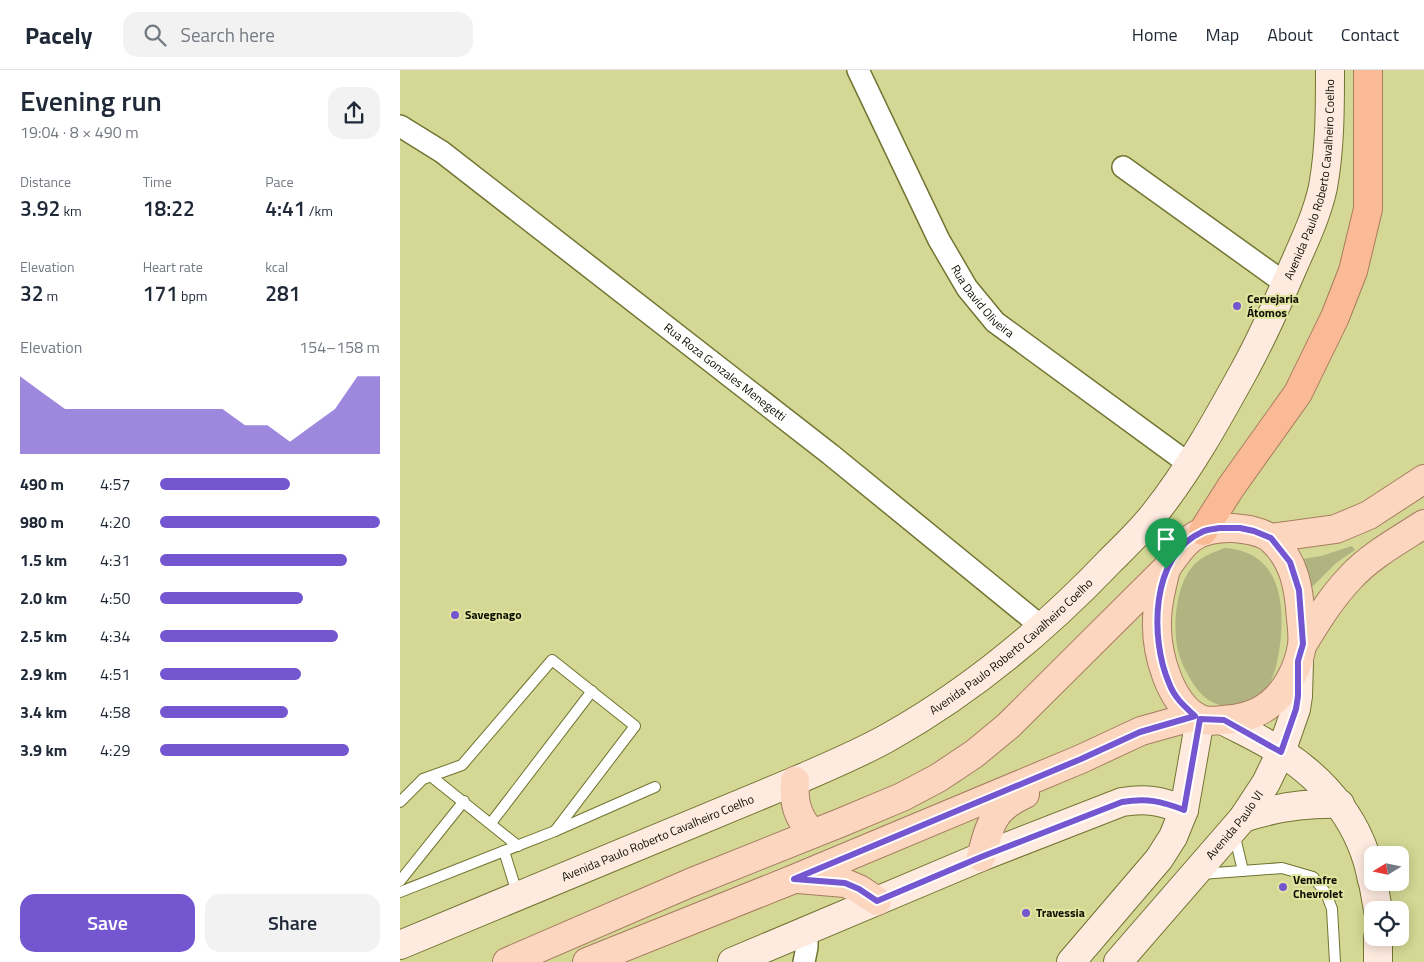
<!DOCTYPE html>
<meta charset="utf-8">
<style>
body{margin:0;font-family:"Titillium Web",sans-serif;background:#f2f2f3;color:#1f2937;height:100vh;display:flex;flex-direction:column;font-size:19px;white-space:nowrap}
*{box-sizing:border-box;margin:0}
p{font-size:16px;color:#747a83}
.icon{flex:none;width:28px;height:28px;fill:none;stroke:currentColor;stroke-width:2;stroke-linecap:round;stroke-linejoin:round}
.map{position:relative;flex:1;overflow:hidden}
.panel{display:flex;flex-direction:column;background:#fff;width:400px}
.panel>*{flex:none}
.needle{width:32px;rotate:260deg}
.buttons{position:absolute;left:964px;top:776px;display:grid;gap:10px}
.buttons a{display:grid;place-items:center;width:45px;height:45px;border-radius:10px;background:#fff;box-shadow:0 2px 12px #0003;font-size:25px}
.pin{position:absolute;display:grid;place-items:center;width:42px;height:42px;color:#fff;margin:-51px -21px;border-radius:50% 50% 50% 0;rotate:-45deg;box-shadow:0 0 5px #0007}
.pin .icon{rotate:45deg}
.round{display:grid;place-items:center;flex:none;width:52px;height:52px;border-radius:15px;background:#f2f2f3}
.overview{display:flex;align-items:center;justify-content:space-between;height:85px;padding:0 20px}
h1{font-size:28px;font-weight:600;line-height:38px}
.figures{display:grid;grid-template-columns:repeat(3,1fr);gap:8px;height:85px;padding:5px 20px}
.figures div{display:grid;align-content:center}
.figures b{font-size:21px;font-weight:600}
.figures small{font-size:14px;font-weight:400}
.figures p{font-size:14px}
.chart{height:140px;padding:10px 20px}
.chart p{display:flex;justify-content:space-between}
.chart svg{width:100%;height:90px;margin-top:5px;fill:#7456d0;opacity:.7}
.button{display:flex;gap:10px;margin-top:auto;padding:10px 20px}
.button a{flex:1;height:58px;border-radius:15px;background:#7456d0;color:#fff;font-size:20px;font-weight:600;line-height:58px;text-align:center}
.button a+a{background:#f2f2f3;color:#1f2937}
ul{padding:0 20px;list-style:none;font-size:16px}
li{display:grid;grid-template-columns:80px 60px 1fr;align-items:center;height:38px}
li i{height:12px;border-radius:6px;background:#7456d0}
header{display:flex;align-items:center;gap:30px;box-sizing:border-box;height:70px;padding:0 25px;background:#fff;border-bottom:1px solid #e0e1e3}
header strong{font-size:24px}
nav{display:flex;gap:28px;margin-inline-start:auto;font-size:18px}
.search{width:350px;height:45px;background:#f2f2f3;display:flex;align-items:center;gap:12px;box-sizing:border-box;padding:0 18px;border-radius:15px;color:#747a83;font-size:19px}
main{display:flex;flex:1;min-height:0}
.map>svg:first-child{display:block}
.green{fill:#b1b480}
.lines{fill:none;stroke-linecap:round;stroke-linejoin:round}
.lane-casing{stroke:#727432;stroke-width:12}
.street-casing{stroke:#727432;stroke-width:24}
.secondary-casing{stroke:#727432;stroke-width:30}
.primary-casing{stroke:#a77d61;stroke-width:30}
.highway-casing{stroke:#a77d61;stroke-width:30}
.lane{stroke:#fff;stroke-width:10}
.street{stroke:#fff;stroke-width:21}
.secondary{stroke:#feeadf;stroke-width:28}
.primary{stroke:#fcd6bf;stroke-width:28}
.highway{stroke:#faba95;stroke-width:28}
.route-casing{stroke:#fff;stroke-width:10}
.route{stroke:#7456d0;stroke-width:6}
.poi-dot{fill:#7456d0;stroke:#e1e5a0;stroke-width:2}
.labels{text-anchor:middle;stroke-width:4;stroke-linejoin:round;paint-order:stroke}
.street-label{font-size:12px;fill:#0d0d00;stroke:#e1e5a0}
.poi-label{font-size:12px;font-weight:bold;fill:#0d0d00;stroke:#e1e5a0;text-anchor:start}
</style>
<header>
<strong>Pacely</strong>
<div class="search"><svg class="icon" aria-label="search" viewBox="0 0 24 24"><circle cx="10" cy="10" r="6"/><path d="M15 15l6 6"/></svg>Search here</div>
<nav><a>Home</a><a>Map</a><a>About</a><a>Contact</a></nav>
</header>
<main>
<section class="panel">
<div class="overview"><div><h1>Evening run</h1><p>19:04 · 8 × 490 m</p></div><a class="round"><svg class="icon" aria-label="share" viewBox="0 0 24 24"><path d="M12 15V3M7 8l5-5 5 5M5 13v7h14v-7"/></svg></a></div>
<div class="figures">
<div><p>Distance</p><b>3.92<small> km</small></b></div>
<div><p>Time</p><b>18:22</b></div>
<div><p>Pace</p><b>4:41<small> /km</small></b></div>
</div>
<div class="figures">
<div><p>Elevation</p><b>32<small> m</small></b></div>
<div><p>Heart rate</p><b>171<small> bpm</small></b></div>
<div><p>kcal</p><b>281</b></div>
</div>
<div class="chart"><p><span>Elevation</span>154–158 m</p>
<svg viewBox="0 0 160 44" preserveAspectRatio="none"><path d="M0 44V6L10 14L20 22L30 22L40 22L50 22L60 22L70 22L80 22L90 22L100 30L110 30L120 38L130 30L140 22L150 6L160 6V44z"/></svg>
</div>
<ul>
<li><b>490 m</b>4:57<i style="width:59%"></i></li>
<li><b>980 m</b>4:20<i style="width:100%"></i></li>
<li><b>1.5 km</b>4:31<i style="width:85%"></i></li>
<li><b>2.0 km</b>4:50<i style="width:65%"></i></li>
<li><b>2.5 km</b>4:34<i style="width:81%"></i></li>
<li><b>2.9 km</b>4:51<i style="width:64%"></i></li>
<li><b>3.4 km</b>4:58<i style="width:58%"></i></li>
<li><b>3.9 km</b>4:29<i style="width:86%"></i></li>
</ul>
<div class="button"><a>Save</a><a>Share</a></div>
</section>
<div class="map">
<svg width="1024" height="892" viewBox="0 0 1024 892">
<rect width="100%" height="100%" fill="#d4d894"/>
<g class="green">
<polygon points="952,476 955,480 936,493 912,517 903,489 921,486"/>
<path d="M 824,478 C 876,481 884,524 881,567 C 879,583 877,600 869,615 C 857,636 827,643 807,629 C 799,623 793,614 788,605 C 784,598 780,589 778,581 C 772,555 776,510 797,492 C 805,485 815,482 824,478 Z"/>
</g>
<g class="lines">
<g class="lane-casing">
<g id="lane">
<polyline points="32,707 118,776"/>
<polyline points="0,732 23,709 62,695 152,590 235,656 155,761 0,822"/>
<polyline points="91,753 192,621"/>
<polyline points="155,761 255,717"/>
<polyline points="834,763 843,801"/>
<polyline points="104,781 118,826"/>
<polyline points="801,804 882,798 913,807 926,823 932,839 935,892"/>
<polyline points="0,811 64,731"/>
</g>
</g>
<g class="street-casing">
<g id="street">
<path id="s1" d="M 458,0 L 539,170 L 567,218 L 595,252 L 789,394"/>
<path id="s2" d="M 0,56 L 42,82 L 430,384 L 642,557"/>
<polyline points="723,97 886,214"/>
<polyline points="404,892 407,877 407,861"/>
</g>
</g>
<g class="secondary-casing">
<g id="secondary">
<path d="M 824,651 C 843,661 863,670 881,682 C 928,712 962,755 972,810"/>
<path d="M 843,748 C 876,737 906,733 940,734"/>
<polyline points="973,812 978,840"/>
<polyline points="978,868 978,892"/>
<path id="s3" d="M 0,875 L 395,711 C 427,697 459,684 489,667 C 571,621 645,559 710,491 C 725,476 742,460 755,443 C 790,399 818,348 845,299 C 863,266 878,232 893,197 C 904,172 917,145 923,117 C 930,78 930,39 930,0"/>
<path d="M 332,892 L 581,787 L 722,732 C 747,728 761,731 784,740"/>
<polyline points="671,892 759,789 773,767 784,740 800,649"/>
<path id="s4" d="M 718,892 L 843,748 L 866,713 L 881,682 L 896,639 L 898,626 L 899,591"/>
</g>
</g>
<g class="primary-casing">
<g id="primary">
<polyline points="871,468 936,459 969,445 1024,409"/>
<path d="M 903,574 C 917,551 931,528 950,508 C 970,486 999,470 1024,454"/>
<path d="M 395,711 C 393,733 398,748 412,763"/>
<path d="M 581,787 C 590,755 592,739 625,724"/>
<polyline points="398,809 445,813 459,819 477,831"/>
<path d="M 107,892 L 290,813 L 440,753 L 502,727 L 538,708 L 574,684 L 608,656 L 766,499 C 785,470 796,457 833,458 C 845,459 863,461 872,470 C 895,491 899,519 901,549 C 902,557 903,567 902,575 C 899,596 887,621 870,634 C 857,645 837,650 821,650 C 814,651 804,651 798,648 C 769,632 756,582 757,551 C 757,533 762,516 766,499"/>
<polyline points="187,892 394,809 681,689 741,661 795,646"/>
</g>
</g>
<g class="highway-casing">
<polyline id="highway" points="803,461 831,417 898,323 935,247 953,201 968,139 968,0"/>
</g>
<use href="#lane" class="lane"/>
<use href="#street" class="street"/>
<use href="#secondary" class="secondary"/>
<use href="#primary" class="primary"/>
<use href="#highway" class="highway"/>
</g>
<g class="lines">
<g class="route-casing">
<path id="route" d="M 820,458 L 840,458 L 854,461 L 871,468 L 890,492 L 899,520 L 903,574 L 898,591 L 898,626 L 896,639 L 881,682 L 824,650 L 800,649 L 784,740 C 761,731 747,728 722,732 L 581,787 L 477,831 L 459,819 L 445,813 L 394,809 L 681,689 L 740,662 L 795,646 C 784,636 774,627 769,613 C 750,569 750,485 802,462 C 807,459 815,459 820,458 Z"/>
</g>
<use href="#route" class="route"/>
</g>
<g class="poi-dot">
<circle cx="837" cy="236" r="5"/>
<circle cx="55" cy="545" r="5"/>
<circle cx="883" cy="817" r="5"/>
<circle cx="626" cy="843" r="5"/>
</g>
<g class="labels">
<g class="street-label">
<text dy="4" stroke="none"><textPath href="#s3" startOffset="1254">Avenida Paulo Roberto Cavalheiro Coelho</textPath></text>
<text dy="4" stroke="none"><textPath href="#s1" startOffset="264">Rua David Oliveira</textPath></text>
<text dy="4" stroke="none"><textPath href="#s2" startOffset="408">Rua Roza Gonzales Menegetti</textPath></text>
<text dy="4" stroke="none"><textPath href="#s3" startOffset="684">Avenida Paulo Roberto Cavalheiro Coelho</textPath></text>
<text dy="4" stroke="none"><textPath href="#s4" startOffset="180">Avenida Paulo VI</textPath></text>
<text dy="4" stroke="none"><textPath href="#s3" startOffset="279">Avenida Paulo Roberto Cavalheiro Coelho</textPath></text>
</g>
<g class="poi-label">
<text x="847" y="233">Cervejaria<tspan x="847" dy="14">Átomos</tspan></text>
<text x="65" y="549">Savegnago</text>
<text x="893" y="814">Vemafre<tspan x="893" dy="14">Chevrolet</tspan></text>
<text x="636" y="847">Travessia</text>
</g>
</g>
</svg>
<div class="buttons">
<a><svg class="needle" viewBox="-14 -14 28 28"><path d="M0-13l5 13h-10z" fill="#e53935"/><path d="M0 13l5-13h-10z" fill="#747a83"/></svg></a>
<a><svg class="icon" aria-label="locate" viewBox="0 0 24 24"><circle cx="12" cy="12" r="6"/><path d="M12 2v4M12 18v4M2 12h4M18 12h4"/></svg></a>
</div>
<div class="pin" style="left:766px;top:499px;background:#1e9e55"><svg class="icon" aria-label="arrive" viewBox="0 0 24 24"><path d="M6 21V4h12l-3 4 3 4H6"/></svg></div>
</div>
</main>
